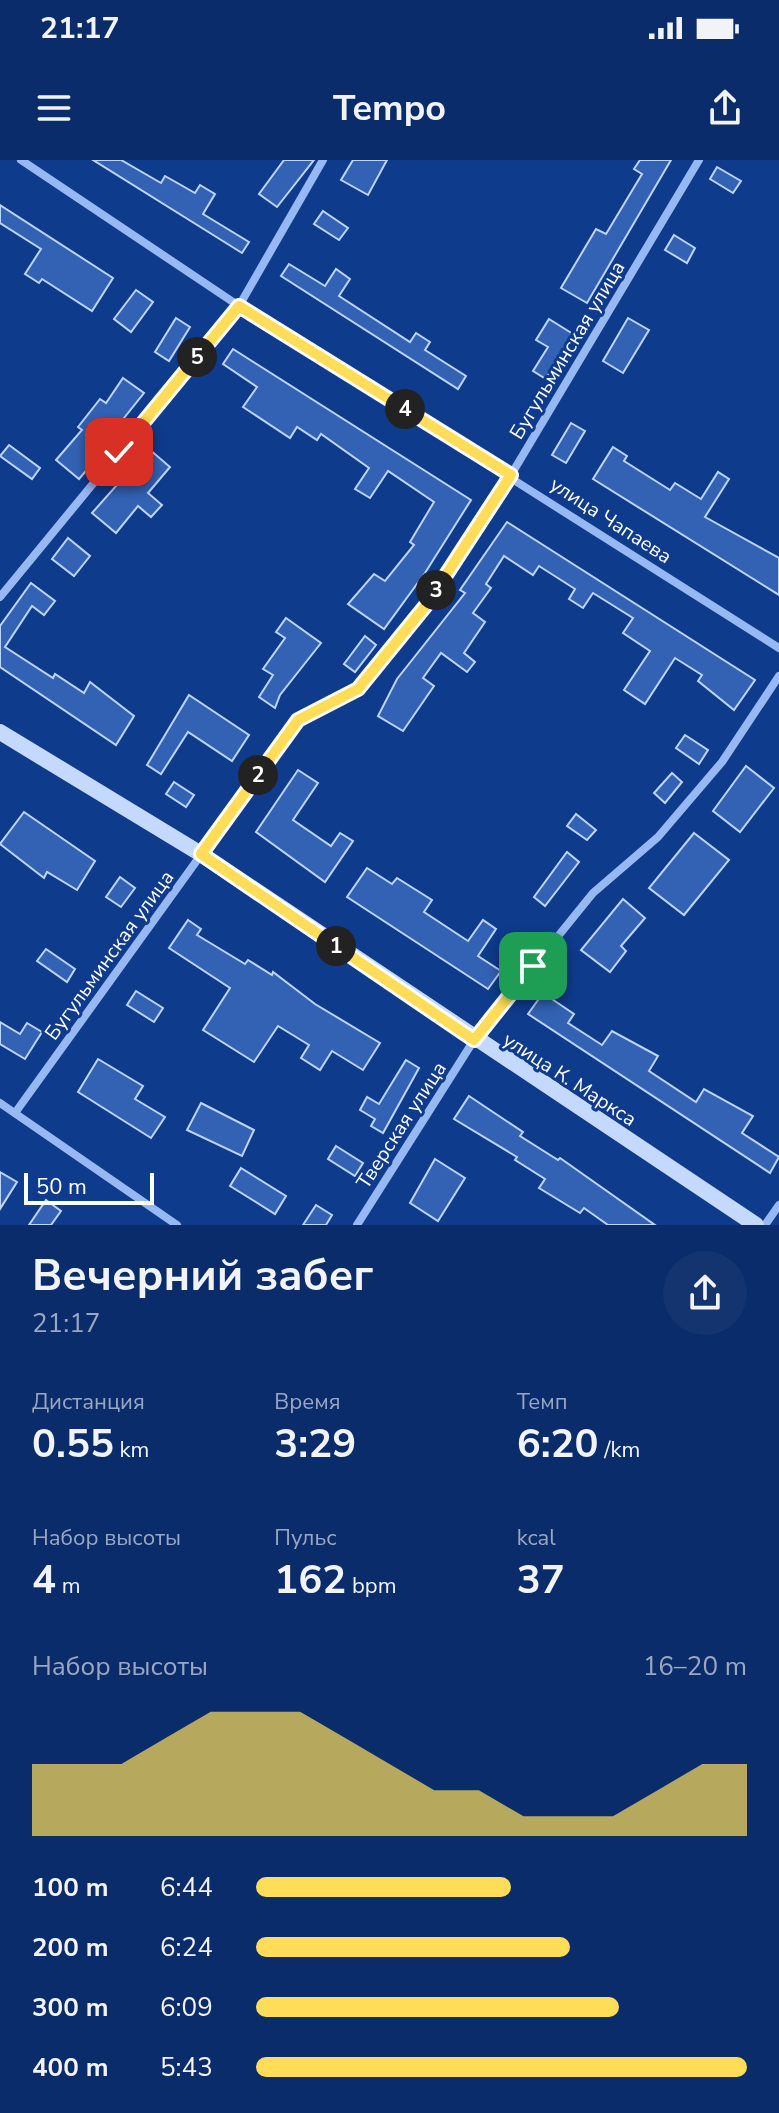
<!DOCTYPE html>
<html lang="ru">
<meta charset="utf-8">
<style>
body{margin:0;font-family:"Nunito Sans",sans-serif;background:#143470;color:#f1f3f6;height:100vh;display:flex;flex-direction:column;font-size:30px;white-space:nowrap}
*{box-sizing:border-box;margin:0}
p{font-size:26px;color:#9aa7c1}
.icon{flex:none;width:44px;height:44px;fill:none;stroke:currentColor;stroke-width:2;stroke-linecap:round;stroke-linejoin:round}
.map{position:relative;height:1065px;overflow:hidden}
.sheet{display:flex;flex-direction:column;background:#0b2c6a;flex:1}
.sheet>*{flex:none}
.scale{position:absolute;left:24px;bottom:20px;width:130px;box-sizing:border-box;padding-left:8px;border:4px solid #fff;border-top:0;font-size:22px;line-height:28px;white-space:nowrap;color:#fff;-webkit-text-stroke:6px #0f3b8d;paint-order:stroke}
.pin{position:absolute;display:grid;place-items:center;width:68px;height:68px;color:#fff;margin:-34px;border-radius:16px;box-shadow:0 4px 12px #0006}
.km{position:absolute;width:40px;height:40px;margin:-20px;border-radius:50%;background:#222;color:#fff;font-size:22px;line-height:40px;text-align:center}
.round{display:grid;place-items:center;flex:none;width:84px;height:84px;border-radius:42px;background:#143470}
.head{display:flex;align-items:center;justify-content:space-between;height:136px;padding:0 32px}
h1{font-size:44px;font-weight:700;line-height:60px}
.stats{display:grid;grid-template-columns:repeat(3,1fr);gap:12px;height:136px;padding:8px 32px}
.stats div{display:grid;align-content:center}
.stats b{font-size:40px;font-weight:700}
.stats small{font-size:22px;font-weight:400}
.stats p{font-size:22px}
.chart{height:224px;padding:16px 32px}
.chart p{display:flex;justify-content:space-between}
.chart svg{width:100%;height:144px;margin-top:8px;fill:#ffdd58;opacity:.7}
ul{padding:0 32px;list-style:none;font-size:26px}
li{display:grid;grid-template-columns:128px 96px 1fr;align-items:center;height:60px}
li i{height:20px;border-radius:10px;background:#ffdd58}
.status{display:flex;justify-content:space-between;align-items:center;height:56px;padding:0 40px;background:#0b2c6a;direction:ltr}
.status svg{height:22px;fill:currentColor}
header{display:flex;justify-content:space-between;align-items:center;height:104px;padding:0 32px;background:#0b2c6a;font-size:36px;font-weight:700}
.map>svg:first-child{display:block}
.building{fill:#3362b5;stroke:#bdd5fe;stroke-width:2}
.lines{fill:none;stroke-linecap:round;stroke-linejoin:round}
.street{stroke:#96b8f3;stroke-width:8}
.secondary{stroke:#c5d8fd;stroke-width:16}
.route-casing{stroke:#fff;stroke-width:16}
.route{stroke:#ffdd58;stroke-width:10}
.labels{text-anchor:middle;stroke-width:6;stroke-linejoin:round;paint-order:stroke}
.street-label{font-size:20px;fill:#fff;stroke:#0f3b8d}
</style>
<div class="status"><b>21:17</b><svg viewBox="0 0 49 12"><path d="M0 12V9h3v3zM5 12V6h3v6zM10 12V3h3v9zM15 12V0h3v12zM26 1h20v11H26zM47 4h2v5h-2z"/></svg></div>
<header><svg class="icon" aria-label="menu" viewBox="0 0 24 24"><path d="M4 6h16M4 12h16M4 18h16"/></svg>Tempo<svg class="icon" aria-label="share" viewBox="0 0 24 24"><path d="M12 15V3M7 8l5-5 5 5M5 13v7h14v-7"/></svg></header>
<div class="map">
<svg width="779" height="1065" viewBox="0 0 779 1065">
<rect width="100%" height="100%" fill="#0f3b8d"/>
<g class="building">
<polygon points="93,0 121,0 161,23 165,16 195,33 200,25 215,34 203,54 249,82 242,93"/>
<polygon points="284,0 314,0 277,47 259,34"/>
<polygon points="353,0 387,0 368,35 341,20"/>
<polygon points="640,0 671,0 587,143 561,128 596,69 606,74 642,14 634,9"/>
<polygon points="717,7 741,21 733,33 710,19"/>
<polygon points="0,45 113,118 92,151 42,119 39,123 25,114 41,89 0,63"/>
<polygon points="323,51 348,68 339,80 314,64"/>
<polygon points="674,75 695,88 687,103 665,90"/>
<polygon points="289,104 325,126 336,109 350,119 339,136 410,182 416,173 430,182 425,190 466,216 458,229 281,116"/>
<polygon points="136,130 153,142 131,172 114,159"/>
<polygon points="176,158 190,167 169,201 155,192"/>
<polygon points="628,158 649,170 623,213 603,201"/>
<polygon points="549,159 573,174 546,219 533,211 548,187 536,180"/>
<polygon points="233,189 471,340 425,413 384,469 348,444 374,414 385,421 414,385 410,382 434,342 388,311 370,338 355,329 369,308 321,274 317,280 297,267 290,278 243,247 257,227 223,204"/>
<polygon points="123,218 144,233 88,303 91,305 79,319 56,300 82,270 78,267 100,239 106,243"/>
<polygon points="571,263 585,271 566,303 552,295"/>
<polygon points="9,285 40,308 32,319 0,296"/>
<polygon points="613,287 627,296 624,301 670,330 675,323 701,339 718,312 729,319 705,357 779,398 779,435 593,319"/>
<polygon points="149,289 170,307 148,333 162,345 151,357 138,346 116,373 92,353"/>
<polygon points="507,362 755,520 734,550 698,521 702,515 675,498 645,544 624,530 650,491 623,473 633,458 593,433 583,448 569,439 575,429 539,406 533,415 504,396 486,424 491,428 473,453 485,462 464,493 475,502 467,512 441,493 423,518 434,526 403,571 378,556 397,519 465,433 460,430"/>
<polygon points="68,378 90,396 74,416 52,399"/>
<polygon points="31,423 55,441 44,455 32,446 5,487 53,518 55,514 84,533 90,522 134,556 116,585 0,507 0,466"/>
<polygon points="286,458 321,483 280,535 275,548 259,537 273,515 263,509 285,478 276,472"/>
<polygon points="365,476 376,485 355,512 344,504"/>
<polygon points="189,535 249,575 232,601 188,572 161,614 147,605"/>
<polygon points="685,575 708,590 699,604 676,588"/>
<polygon points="746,606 774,628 740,672 713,651"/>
<polygon points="298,610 318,623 293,660 331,686 340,673 353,681 325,722 256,672"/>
<polygon points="672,613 682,622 665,643 654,633"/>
<polygon points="174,622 194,635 186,647 166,634"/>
<polygon points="24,652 95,701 77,730 47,712 44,718 0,684"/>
<polygon points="576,654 596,670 587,680 567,666"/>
<polygon points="694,673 729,700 684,755 649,728"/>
<polygon points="567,692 579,702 545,746 534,737"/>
<polygon points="367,708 392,724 397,718 432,740 424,752 468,781 483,760 496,769 478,796 501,811 488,829 347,737"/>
<polygon points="120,717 135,728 121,747 106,737"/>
<polygon points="623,739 645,758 621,786 626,791 610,812 581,790"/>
<polygon points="188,760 201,769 197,775 245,804 248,800 272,815 273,812 315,844 380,883 363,910 332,891 320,910 301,898 309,885 278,866 254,902 203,870 230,828 169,788"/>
<polygon points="46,789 75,809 67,822 37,801"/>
<polygon points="136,831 163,848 154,862 127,845"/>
<polygon points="543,833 574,854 568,863 602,885 612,871 658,896 649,911 696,942 704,929 753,956 742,973 779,997 770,1013 528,854"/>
<polygon points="0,862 20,874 27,863 42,872 25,899 0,884"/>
<polygon points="98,899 143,926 135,939 165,957 151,978 78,932"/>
<polygon points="406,900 419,908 383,973 371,966 375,959 360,950 367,937 379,944"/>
<polygon points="469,936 523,972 520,976 558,1000 560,998 655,1065 608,1065 584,1048 580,1053 539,1028 545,1019 515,1000 517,997 454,959"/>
<polygon points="201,943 254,970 242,996 187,970"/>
<polygon points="336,986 363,1003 355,1016 328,999"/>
<polygon points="435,999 465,1018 438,1061 410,1043"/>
<polygon points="241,1008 286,1036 275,1054 230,1026"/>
<polygon points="0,1012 17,1022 0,1049"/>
<polygon points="46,1040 61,1051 51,1065 29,1065"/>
<polygon points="316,1045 332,1055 326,1065 303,1065"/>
</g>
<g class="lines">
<g class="street">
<polyline points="21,0 239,146 779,488"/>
<polyline points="0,437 239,146 323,0"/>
<polyline points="0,943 177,1065"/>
<polyline points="15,953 298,560 358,529 427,444 511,315 699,0"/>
<polyline points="357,1065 474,880 593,733 658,677 722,602 779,516"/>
<polyline points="765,1065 779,1045"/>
</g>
<polyline class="secondary" points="0,572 201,694 756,1065"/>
</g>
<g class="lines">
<g class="route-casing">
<polyline id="route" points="119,292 239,146 511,315 427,444 358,529 298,560 201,694 474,880 533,806"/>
</g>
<use href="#route" class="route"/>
</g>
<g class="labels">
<g class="street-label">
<text transform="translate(567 190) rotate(-59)" y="7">Бугульминская улица</text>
<text transform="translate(611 360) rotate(33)" y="7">улица Чапаева</text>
<text transform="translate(109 795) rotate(-54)" y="7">Бугульминская улица</text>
<text transform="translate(570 919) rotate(33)" y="7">улица К. Маркса</text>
<text transform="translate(401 965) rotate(-57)" y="7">Тверская улица</text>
</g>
</g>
</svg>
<div class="scale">50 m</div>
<div class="pin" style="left:533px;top:806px;background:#1e9e55"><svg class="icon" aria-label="arrive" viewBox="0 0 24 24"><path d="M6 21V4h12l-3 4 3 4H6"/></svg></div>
<div class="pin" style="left:119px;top:292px;background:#d93025"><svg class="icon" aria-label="check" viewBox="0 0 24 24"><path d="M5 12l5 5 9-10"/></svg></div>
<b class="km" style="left:336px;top:786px">1</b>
<b class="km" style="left:258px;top:615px">2</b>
<b class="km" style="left:436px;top:430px">3</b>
<b class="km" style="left:405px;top:249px">4</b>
<b class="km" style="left:197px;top:197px">5</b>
</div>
<section class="sheet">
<div class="head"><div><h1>Вечерний забег</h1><p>21:17</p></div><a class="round"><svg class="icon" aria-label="share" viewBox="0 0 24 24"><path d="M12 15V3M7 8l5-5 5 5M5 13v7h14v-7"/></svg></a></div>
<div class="stats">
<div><p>Дистанция</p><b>0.55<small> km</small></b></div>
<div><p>Время</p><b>3:29</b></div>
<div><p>Темп</p><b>6:20<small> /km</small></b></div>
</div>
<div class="stats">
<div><p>Набор высоты</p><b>4<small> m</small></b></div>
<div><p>Пульс</p><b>162<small> bpm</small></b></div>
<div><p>kcal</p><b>37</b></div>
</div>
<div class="chart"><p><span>Набор высоты</span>16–20 m</p>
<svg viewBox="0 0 160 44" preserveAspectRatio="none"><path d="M0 44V22L10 22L20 22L30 14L40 6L50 6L60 6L70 14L80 22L90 30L100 30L110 38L120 38L130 38L140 30L150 22L160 22V44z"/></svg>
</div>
<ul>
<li><b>100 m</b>6:44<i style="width:52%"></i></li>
<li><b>200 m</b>6:24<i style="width:64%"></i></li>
<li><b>300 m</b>6:09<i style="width:74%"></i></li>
<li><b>400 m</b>5:43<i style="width:100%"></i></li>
</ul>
</section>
